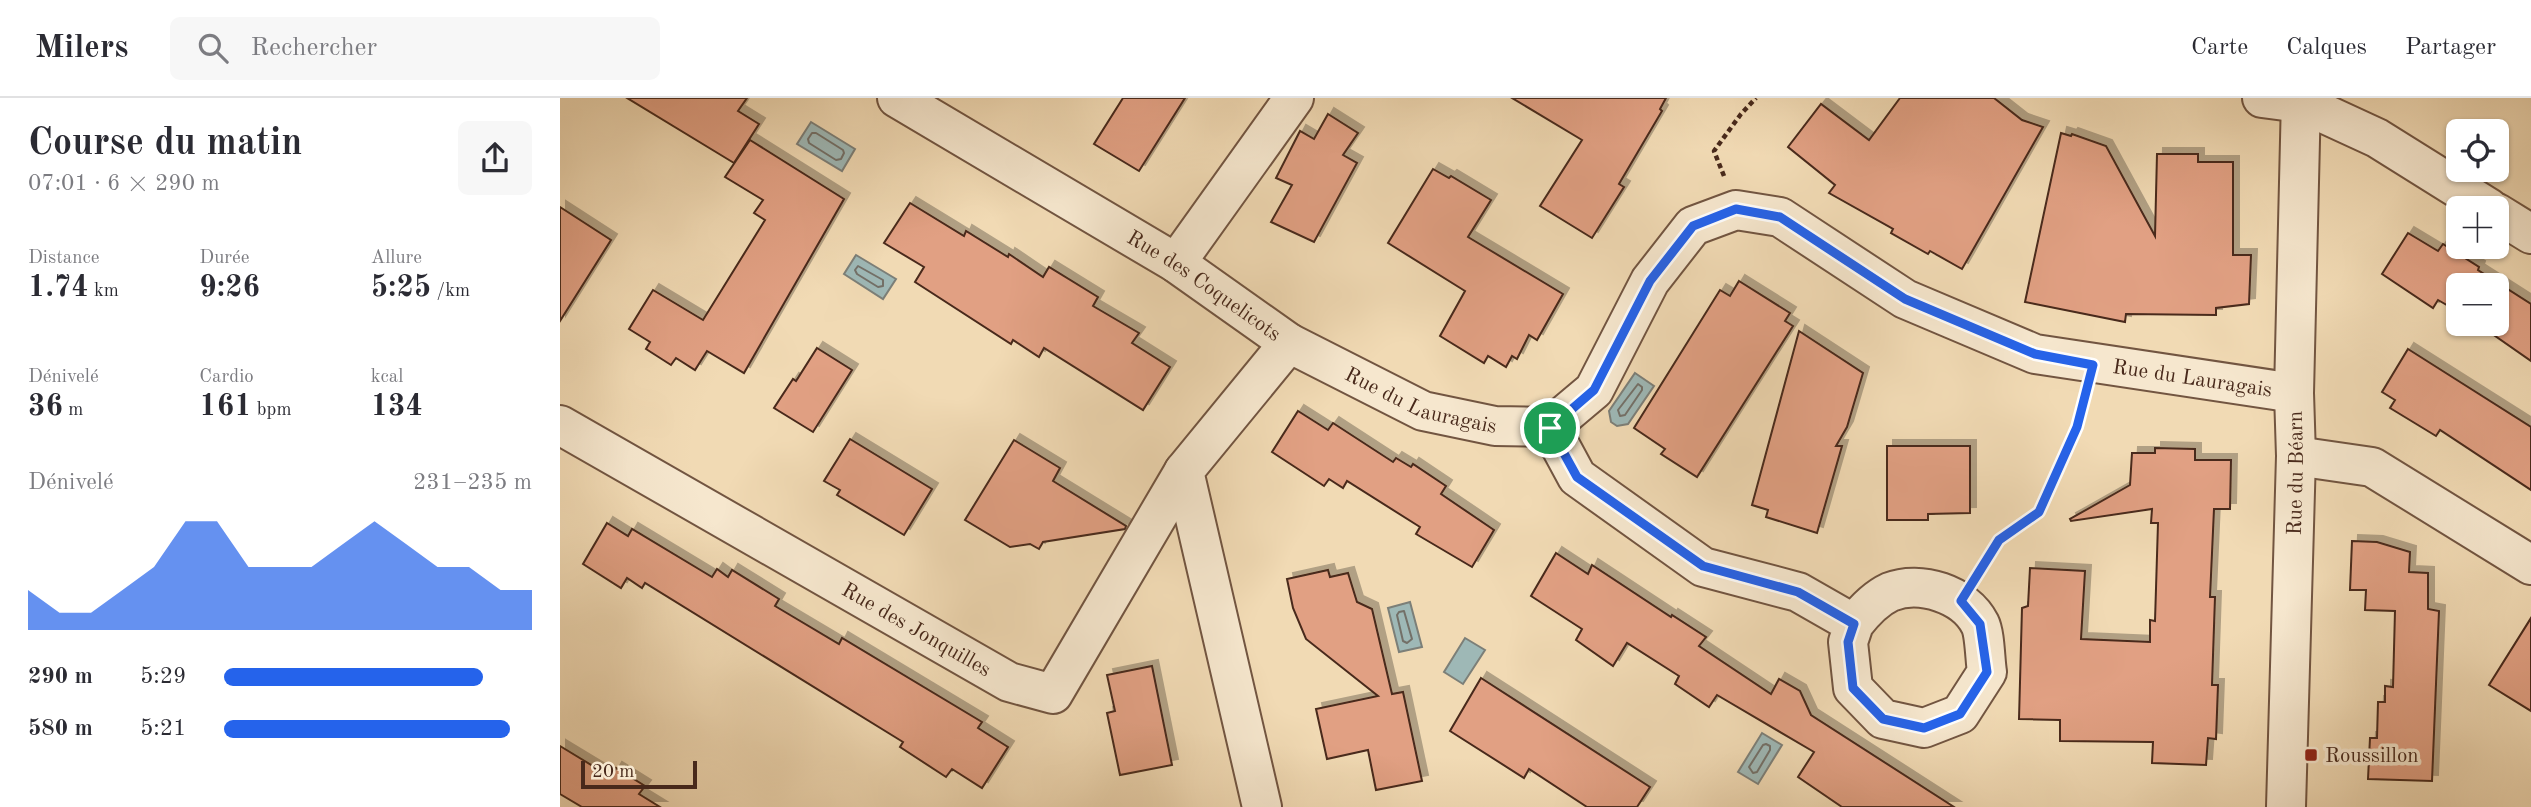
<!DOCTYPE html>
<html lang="fr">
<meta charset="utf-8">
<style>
body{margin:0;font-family:"Old Standard TT",serif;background:#f7f7f7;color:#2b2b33;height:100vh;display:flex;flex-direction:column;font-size:26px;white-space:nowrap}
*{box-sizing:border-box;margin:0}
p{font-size:23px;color:#7c7c81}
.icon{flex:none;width:38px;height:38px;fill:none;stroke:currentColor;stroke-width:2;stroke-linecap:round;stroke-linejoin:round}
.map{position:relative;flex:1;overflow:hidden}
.side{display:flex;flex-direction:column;background:#fff;width:560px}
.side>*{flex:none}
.fabs{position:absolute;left:1886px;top:21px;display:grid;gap:14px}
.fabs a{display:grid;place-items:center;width:63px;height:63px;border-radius:10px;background:#fff;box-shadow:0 2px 5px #0004;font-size:35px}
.scale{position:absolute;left:21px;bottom:18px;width:116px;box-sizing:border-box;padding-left:7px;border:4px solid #48291b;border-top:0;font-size:19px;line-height:24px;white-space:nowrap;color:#48291b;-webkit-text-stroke:5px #f6e7ce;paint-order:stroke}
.pin{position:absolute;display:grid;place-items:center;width:60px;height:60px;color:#fff;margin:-30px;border:4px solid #fff;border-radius:50%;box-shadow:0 2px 7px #0007}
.round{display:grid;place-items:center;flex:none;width:74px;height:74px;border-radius:10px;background:#f7f7f7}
.summary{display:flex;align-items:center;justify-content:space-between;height:119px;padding:0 28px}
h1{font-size:38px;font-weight:600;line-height:52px}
.stats{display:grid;grid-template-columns:repeat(3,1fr);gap:10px;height:119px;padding:7px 28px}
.stats div{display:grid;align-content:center}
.stats b{font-size:30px;font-weight:600}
.stats small{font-size:19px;font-weight:400}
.stats p{font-size:19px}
.chart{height:196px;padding:14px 28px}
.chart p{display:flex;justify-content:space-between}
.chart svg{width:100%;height:126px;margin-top:7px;fill:#2563eb;opacity:.7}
ul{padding:0 28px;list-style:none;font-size:23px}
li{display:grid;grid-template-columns:112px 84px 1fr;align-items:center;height:52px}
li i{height:18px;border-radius:9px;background:#2563eb}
header{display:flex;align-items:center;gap:42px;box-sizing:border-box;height:98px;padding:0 35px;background:#fff;border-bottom:2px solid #e1e1e2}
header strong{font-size:33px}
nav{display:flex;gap:38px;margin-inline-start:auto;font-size:24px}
.search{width:490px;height:63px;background:#f7f7f7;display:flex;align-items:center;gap:18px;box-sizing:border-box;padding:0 24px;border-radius:10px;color:#7c7c81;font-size:26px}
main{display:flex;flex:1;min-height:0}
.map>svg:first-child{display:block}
.water{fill:#9eb8b6;stroke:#7c7f78;stroke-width:2}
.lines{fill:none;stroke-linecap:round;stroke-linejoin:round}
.shore{stroke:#737068;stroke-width:2}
.building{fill:#e1a083;stroke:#48291b;stroke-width:2;filter:url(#shadow)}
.minor-casing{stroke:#725541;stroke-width:42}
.path{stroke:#48291b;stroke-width:4.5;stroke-dasharray:5 3.5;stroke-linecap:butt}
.minor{stroke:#f6e7ce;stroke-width:38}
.route-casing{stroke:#fff;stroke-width:14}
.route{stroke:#2563eb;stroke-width:9}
.poi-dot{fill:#8f2418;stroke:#f6e7ce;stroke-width:2.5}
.labels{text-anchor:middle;stroke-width:7;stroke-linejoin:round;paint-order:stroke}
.street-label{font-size:21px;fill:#48291b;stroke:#f6e7ce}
.poi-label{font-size:21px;fill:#48291b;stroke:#f6e7ce;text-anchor:start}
</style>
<header>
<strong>Milers</strong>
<div class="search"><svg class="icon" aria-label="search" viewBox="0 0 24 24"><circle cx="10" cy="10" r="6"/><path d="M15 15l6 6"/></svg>Rechercher</div>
<nav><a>Carte</a><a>Calques</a><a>Partager</a></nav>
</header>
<main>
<section class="side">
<div class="summary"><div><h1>Course du matin</h1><p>07:01 · 6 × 290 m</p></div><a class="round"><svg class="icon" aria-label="share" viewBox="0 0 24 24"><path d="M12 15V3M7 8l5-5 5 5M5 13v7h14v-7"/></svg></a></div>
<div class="stats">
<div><p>Distance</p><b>1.74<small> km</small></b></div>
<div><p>Durée</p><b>9:26</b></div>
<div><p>Allure</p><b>5:25<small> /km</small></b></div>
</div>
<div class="stats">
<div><p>Dénivelé</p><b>36<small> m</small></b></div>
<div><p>Cardio</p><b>161<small> bpm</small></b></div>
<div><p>kcal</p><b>134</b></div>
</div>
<div class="chart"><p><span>Dénivelé</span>231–235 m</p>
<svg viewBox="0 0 160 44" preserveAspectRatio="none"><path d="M0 44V30L10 38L20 38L30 30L40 22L50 6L60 6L70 22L80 22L90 22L100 14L110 6L120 14L130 22L140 22L150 30L160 30V44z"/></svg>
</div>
<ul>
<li><b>290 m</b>5:29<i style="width:84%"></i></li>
<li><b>580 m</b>5:21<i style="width:93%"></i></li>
</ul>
</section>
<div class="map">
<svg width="1971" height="709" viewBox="0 0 1971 709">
<defs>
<filter id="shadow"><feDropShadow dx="6" dy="-6" stdDeviation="0" flood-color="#0004"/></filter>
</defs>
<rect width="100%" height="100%" fill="#f1dab4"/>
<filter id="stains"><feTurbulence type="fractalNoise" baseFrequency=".00286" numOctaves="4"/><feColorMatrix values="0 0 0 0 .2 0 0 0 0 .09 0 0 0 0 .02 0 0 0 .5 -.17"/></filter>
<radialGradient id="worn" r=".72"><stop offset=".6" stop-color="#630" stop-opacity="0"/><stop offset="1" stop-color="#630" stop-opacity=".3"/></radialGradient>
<g class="water">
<polygon points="251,24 295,51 282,73 237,46"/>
<polygon points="296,157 336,181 323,201 284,176"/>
<polygon points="1075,275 1094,288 1068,326 1057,328 1051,324 1049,313"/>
<polygon points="850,504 862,549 839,554 828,510"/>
<polygon points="905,540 925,552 903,586 884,574"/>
<polygon points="1202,635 1222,647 1198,686 1178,674"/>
</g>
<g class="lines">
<g class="shore">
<polygon points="252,35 256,35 283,52 284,55 281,61 276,62 249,45 248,41"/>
<polygon points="298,168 323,182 323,188 318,189 297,176 295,172"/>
<polygon points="1078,286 1082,289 1082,292 1065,317 1060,318 1058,312"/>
<polygon points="844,513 852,541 847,545 843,543 837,517 839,514"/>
<polygon points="1206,646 1210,648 1210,652 1197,674 1193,675 1189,669 1203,647"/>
</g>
</g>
<g class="building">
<polygon points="67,0 187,0 178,13 199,26 174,65"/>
<polygon points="563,0 625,0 579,73 534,46"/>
<polygon points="952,0 1106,0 1100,11 1102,13 1059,86 1064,89 1032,140 980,108 1022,42"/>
<polygon points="1340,0 1434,0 1462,22 1483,29 1402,171 1370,153 1368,156 1331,135 1333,131 1269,95 1275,87 1228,49 1261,6 1309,42"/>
<polygon points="768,16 798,35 783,57 797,65 754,144 711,124 732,87 716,80 740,33 754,41"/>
<polygon points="1501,35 1511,38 1512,36 1546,48 1595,138 1597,56 1638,56 1638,64 1673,64 1673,157 1691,157 1689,206 1656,210 1656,217 1566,216 1565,224 1465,204"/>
<polygon points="190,42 284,101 184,275 147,253 135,272 116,260 111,267 86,251 90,244 69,231 93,192 143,222 205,122 194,115 203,102 165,79"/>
<polygon points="873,71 889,80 891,78 931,102 908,139 1003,196 977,242 969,237 957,261 952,258 946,269 928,258 924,265 880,238 905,193 828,145"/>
<polygon points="350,105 404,138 406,133 448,159 449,156 483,179 489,169 538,199 533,208 579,235 572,245 610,269 583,312 484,250 479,259 453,242 451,246 355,184 364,169 324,145"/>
<polygon points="0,109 51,142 0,223"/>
<polygon points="1848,135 1878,153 1883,146 1919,169 1918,172 1971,206 1971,263 1918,226 1937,226 1937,187 1899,187 1899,214 1878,202 1873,210 1822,176"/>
<polygon points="1179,183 1230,215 1225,223 1233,228 1137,379 1101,356 1105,351 1074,330 1160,192 1170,198"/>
<polygon points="1239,233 1303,275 1287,329 1276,348 1282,348 1257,435 1206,419 1208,412 1192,407"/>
<polygon points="257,250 292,272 253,334 214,310 233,281 236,283"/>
<polygon points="1848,251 1971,329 1971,392 1880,332 1876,338 1830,310 1835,302 1822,294"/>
<polygon points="738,313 768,332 773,325 833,364 836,360 851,369 853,366 886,388 881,396 934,432 912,469 856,436 860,429 787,383 783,390 769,381 764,388 712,354"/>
<polygon points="290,341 372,391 344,437 277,397 280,392 264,383"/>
<polygon points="454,342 500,370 493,383 566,428 565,431 483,444 479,451 470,446 450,449 405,422"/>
<polygon points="1327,348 1410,348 1410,415 1368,416 1368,422 1327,422"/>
<polygon points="1595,350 1635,351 1635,362 1671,362 1670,411 1654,411 1650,499 1655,499 1652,587 1658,587 1656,641 1648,640 1646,667 1592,665 1593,644 1500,643 1500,622 1459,621 1462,510 1468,508 1470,470 1525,473 1521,541 1590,544 1590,522 1595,523 1598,425 1591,425 1592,411 1511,423 1510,421 1570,387 1572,355 1595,355"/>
<polygon points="47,425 68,438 72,431 152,479 157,471 168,479 172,472 219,501 215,508 279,546 282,540 422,624 418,630 448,649 422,690 392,671 386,679 340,649 343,644 85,485 82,490 67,480 61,490 23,466"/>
<polygon points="1792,443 1817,444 1850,454 1849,474 1868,475 1868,511 1879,513 1872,683 1808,681 1810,640 1817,640 1818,604 1825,604 1825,588 1833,589 1835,513 1805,512 1806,492 1790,492"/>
<polygon points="996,455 1028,476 1032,467 1111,519 1112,517 1146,539 1139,548 1211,596 1219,581 1240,593 1251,617 1394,709 1282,709 1238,679 1254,654 1157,597 1149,609 1115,586 1119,578 1067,545 1053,568 1016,542 1022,531 971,498"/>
<polygon points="768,472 770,479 788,475 797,504 812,511 832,596 843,594 862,683 816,692 808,652 767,661 756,611 818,598 746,541 733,510 727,481"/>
<polygon points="1971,520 1971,613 1929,587"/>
<polygon points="592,568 612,667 560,677 547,615 555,613 547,577"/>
<polygon points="921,580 1090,689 1077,709 1027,709 969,671 964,680 890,633"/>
<polygon points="0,648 51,679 56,670 85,688 79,696 100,709 22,709 0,696"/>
</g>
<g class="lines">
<g class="minor-casing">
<g id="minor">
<path id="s1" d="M 337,0 L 616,165 L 729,245 L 624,373 L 702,709"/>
<polyline points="1702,0 1741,5 1817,40 1929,110"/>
<polyline points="1937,115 1971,136"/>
<polyline points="616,165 734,0"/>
<path id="s2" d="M 729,245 L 863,313 L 935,328 L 990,329 L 1034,292 L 1090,183 L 1133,128 L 1176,112 L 1220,119 L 1345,201 L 1475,256 L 1734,295"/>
<path id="s3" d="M 0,327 L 449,584 L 493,596 L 624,373"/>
<path d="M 990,329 L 1017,379 L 1143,469 L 1238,494 L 1294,526 L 1288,544 L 1293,590 L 1323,621 L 1364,630 L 1400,616 L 1427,574 C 1425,562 1425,536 1420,526 C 1405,496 1360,482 1330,494 C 1315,501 1304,513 1294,526"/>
<polyline points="1736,358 1812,369 1971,467"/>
<path id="s4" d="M 1726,709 L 1736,358 L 1734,295 L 1741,0"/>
</g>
</g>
<g class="path">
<polyline points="1164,78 1154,53 1181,16 1196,0"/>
<polyline points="1420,473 1439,442 1479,414 1517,329 1524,300"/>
</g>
<use href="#minor" class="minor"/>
</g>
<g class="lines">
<g class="route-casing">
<polygon id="route" points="1176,111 1220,119 1345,201 1475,256 1533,267 1517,329 1479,414 1439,442 1401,503 1420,526 1427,574 1400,616 1364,630 1323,621 1293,590 1288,544 1294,526 1238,494 1143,468 1017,379 990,330 1034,292 1090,183 1133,128"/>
</g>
<use href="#route" class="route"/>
</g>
<rect class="poi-dot" x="1744" y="650" width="14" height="14" rx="3.5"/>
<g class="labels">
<g class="street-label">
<text dy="7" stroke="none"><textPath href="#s1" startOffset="360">Rue des Coquelicots</textPath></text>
<text dy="7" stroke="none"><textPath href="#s2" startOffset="1069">Rue du Lauragais</textPath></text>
<text dy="7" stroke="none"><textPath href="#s2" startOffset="145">Rue du Lauragais</textPath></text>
<text dy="7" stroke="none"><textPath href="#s4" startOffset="334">Rue du Béarn</textPath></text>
<text dy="7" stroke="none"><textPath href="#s3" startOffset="411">Rue des Jonquilles</textPath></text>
</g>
<g class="poi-label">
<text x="1765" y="664">Roussillon</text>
</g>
</g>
<rect width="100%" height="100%" filter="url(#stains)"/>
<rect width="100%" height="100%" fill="url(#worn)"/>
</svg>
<div class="fabs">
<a><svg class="icon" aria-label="locate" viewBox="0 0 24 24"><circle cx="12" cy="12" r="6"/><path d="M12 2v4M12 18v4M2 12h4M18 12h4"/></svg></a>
<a>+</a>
<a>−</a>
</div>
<div class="scale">20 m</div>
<div class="pin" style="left:990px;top:330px;background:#1e9e55"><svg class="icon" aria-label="arrive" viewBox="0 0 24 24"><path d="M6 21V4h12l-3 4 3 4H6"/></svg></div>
</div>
</main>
